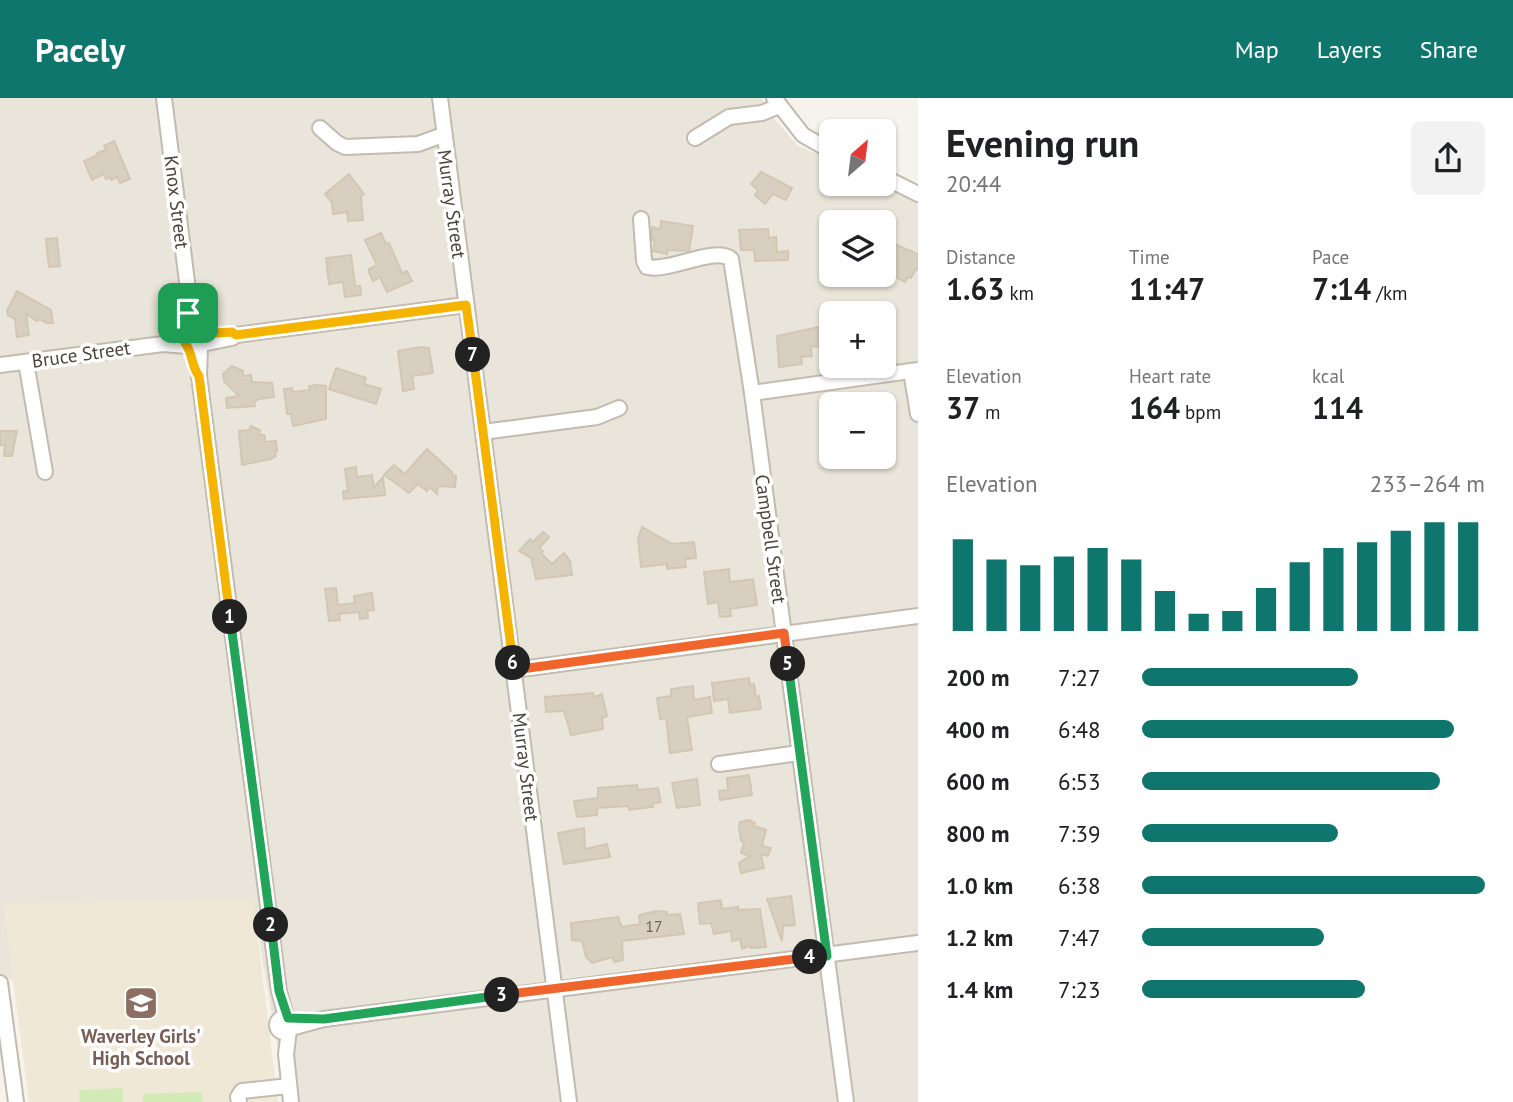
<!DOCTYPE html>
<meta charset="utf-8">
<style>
body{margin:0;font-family:"PT Sans",sans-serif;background:#f2f2f2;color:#202124;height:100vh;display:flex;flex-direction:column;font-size:26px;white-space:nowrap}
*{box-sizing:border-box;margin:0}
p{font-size:23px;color:#757577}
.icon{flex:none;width:38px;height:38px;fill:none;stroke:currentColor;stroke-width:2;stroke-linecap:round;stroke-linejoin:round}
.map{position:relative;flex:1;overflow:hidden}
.drawer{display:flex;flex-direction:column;background:#fff;width:595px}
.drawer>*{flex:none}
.needle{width:46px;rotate:28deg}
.fabs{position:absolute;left:819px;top:21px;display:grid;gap:14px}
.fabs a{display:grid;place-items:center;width:77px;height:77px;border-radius:10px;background:#fff;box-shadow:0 2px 5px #0004;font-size:35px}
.pin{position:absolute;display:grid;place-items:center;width:60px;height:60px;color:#fff;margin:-30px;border-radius:14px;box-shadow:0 4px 10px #0006}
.km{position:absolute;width:35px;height:35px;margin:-18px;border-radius:50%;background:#222;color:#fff;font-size:19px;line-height:35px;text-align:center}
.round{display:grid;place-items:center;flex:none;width:74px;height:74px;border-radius:10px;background:#f2f2f2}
.headline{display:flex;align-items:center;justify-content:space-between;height:119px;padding:0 28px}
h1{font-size:38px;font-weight:700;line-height:52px}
.figures{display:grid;grid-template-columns:repeat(3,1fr);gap:10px;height:119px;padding:7px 28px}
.figures div{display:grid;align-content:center}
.figures b{font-size:30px;font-weight:700}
.figures small{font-size:19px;font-weight:400}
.figures p{font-size:19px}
.chart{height:196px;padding:14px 28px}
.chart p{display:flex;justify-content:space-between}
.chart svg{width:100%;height:126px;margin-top:7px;stroke:#0f766e;stroke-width:6}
ul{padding:0 28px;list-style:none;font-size:23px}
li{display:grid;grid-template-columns:112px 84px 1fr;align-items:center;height:52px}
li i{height:18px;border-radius:9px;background:#0f766e}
header{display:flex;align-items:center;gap:42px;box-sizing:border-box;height:98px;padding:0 35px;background:#0f766e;color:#fff}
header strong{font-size:33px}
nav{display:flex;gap:38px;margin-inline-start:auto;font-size:24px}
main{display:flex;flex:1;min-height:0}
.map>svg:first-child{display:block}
.residential{fill:#eae5da;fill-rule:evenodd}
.education{fill:#efe8d6}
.green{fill:#d2eab5}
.building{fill:#d8cfc1;stroke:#d3c7b4;stroke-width:2}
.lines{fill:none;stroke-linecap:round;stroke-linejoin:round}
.minor-casing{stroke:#c2bbae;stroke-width:18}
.minor{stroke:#fff;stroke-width:14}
.split-1-casing{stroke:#fff;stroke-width:14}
.split-2-casing{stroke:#fff;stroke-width:14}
.split-3-casing{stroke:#fff;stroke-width:14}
.split-4-casing{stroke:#fff;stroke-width:14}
.split-5-casing{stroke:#fff;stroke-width:14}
.split-6-casing{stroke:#fff;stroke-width:14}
.split-7-casing{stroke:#fff;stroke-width:14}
.split-8-casing{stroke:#fff;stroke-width:14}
.split-1{stroke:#f5b400;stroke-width:9}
.split-2{stroke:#22a559;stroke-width:9}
.split-3{stroke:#22a559;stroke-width:9}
.split-4{stroke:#f0652b;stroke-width:9}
.split-5{stroke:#22a559;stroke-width:9}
.split-6{stroke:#f0652b;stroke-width:9}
.split-7{stroke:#f5b400;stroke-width:9}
.split-8{stroke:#f5b400;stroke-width:9}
.labels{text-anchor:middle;stroke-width:7;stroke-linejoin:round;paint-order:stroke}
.number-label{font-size:16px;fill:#6e675b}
.street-label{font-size:19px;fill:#4b4439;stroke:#fff}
.education-label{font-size:19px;font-weight:bold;fill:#785e54;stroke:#fff}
</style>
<header>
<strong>Pacely</strong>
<nav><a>Map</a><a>Layers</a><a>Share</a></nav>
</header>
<main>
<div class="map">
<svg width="918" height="1004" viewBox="0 0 918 1004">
<rect width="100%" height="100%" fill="#f6f3ec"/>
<path class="residential" d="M 0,0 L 761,0 L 774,21 L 798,48 L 831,62 L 831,86 L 884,86 L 918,99 L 918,1004 L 287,1004 L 252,801 L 14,882 L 0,879 ZM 831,124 L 884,124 L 884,177 L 831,177 ZM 831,215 L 884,215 L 884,268 L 831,268 ZM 831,306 L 884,306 L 884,359 L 831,359 Z"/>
<polygon class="education" points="253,801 278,1004 29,1004 3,806"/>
<g class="green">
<polygon points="123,990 123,1004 80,1004 79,992"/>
<polygon points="201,994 203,1004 143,1004 143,996"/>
</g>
<g class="building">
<polygon points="114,43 130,81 120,85 117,79 111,82 110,79 106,81 104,76 92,82 84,63 96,58 97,55 106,52 104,48"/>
<polygon points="761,74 792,90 786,102 773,96 765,106 755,97 758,92 751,86"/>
<polygon points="349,76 364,96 361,98 363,122 348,123 347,114 333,116 332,105 325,96"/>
<polygon points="661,123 693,128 689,153 668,152 667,156 653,153 655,143 652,142 652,129 660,131"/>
<polygon points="768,131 769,140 776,139 777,154 788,153 788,162 755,163 754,152 741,152 739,132"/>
<polygon points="381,135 386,146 389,145 402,175 407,173 412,183 387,194 380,179 373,183 369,174 369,171 377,167 365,142"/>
<polygon points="57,140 60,168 49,169 46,141"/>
<polygon points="892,145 918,156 918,172 916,171 911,180 908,179 905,184 886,174 892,162 886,159"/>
<polygon points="351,157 355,188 360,188 361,197 345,199 343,184 329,186 326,160"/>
<polygon points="17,193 51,212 53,225 47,225 39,221 37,223 26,216 29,237 17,239 15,221 8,217 7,213"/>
<polygon points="818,229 831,234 831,250 811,248 812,258 801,259 802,266 779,269 777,238"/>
<polygon points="421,249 429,250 433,275 412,278 414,291 403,293 398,253"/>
<polygon points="232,268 243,273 243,278 251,277 252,284 272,285 274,299 259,301 254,304 255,308 227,310 226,300 239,298 224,283 223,276"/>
<polygon points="336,270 366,280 364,286 381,291 376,306 329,291"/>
<polygon points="317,287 326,288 326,321 293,328 291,316 287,316 284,291 292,290 293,294 310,292 309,288"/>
<polygon points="251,328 260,332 259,336 265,338 265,344 276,343 277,353 275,353 276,358 271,361 242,367 239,333 249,332"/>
<polygon points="0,333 17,333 12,358 4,358 5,347 0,347"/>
<polygon points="427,351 452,374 452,377 456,378 455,389 438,388 437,396 430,389 427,393 418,386 409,395 384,377 394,367 405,376"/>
<polygon points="356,369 357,379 372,377 374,389 383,379 385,397 344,401 343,393 348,393 345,371"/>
<polygon points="642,429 672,446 694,444 696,460 685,461 686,469 667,471 667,466 641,469 638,441"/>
<polygon points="543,434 549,439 539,450 543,453 541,455 552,466 564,455 570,463 572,477 536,481 531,460 519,453 530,441 533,444"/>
<polygon points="729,471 730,484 753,481 757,507 730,511 731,518 720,519 718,504 708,506 704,474"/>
<polygon points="336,490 338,507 355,505 354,498 372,495 374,512 367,513 368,520 360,521 359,514 339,516 340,522 329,523 325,491"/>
<polygon points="749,580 750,587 754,586 756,599 759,598 761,611 730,615 728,601 714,603 712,585"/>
<polygon points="693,588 694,602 710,599 712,615 687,619 692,652 670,655 666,620 660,621 657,600 671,598 671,591"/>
<polygon points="593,595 594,599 602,596 607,618 602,620 603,631 571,637 564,613 546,614 545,599"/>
<polygon points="749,677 752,697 720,702 719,693 728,692 727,680"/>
<polygon points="697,681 700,707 677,710 672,685"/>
<polygon points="637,687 638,692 658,690 661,704 652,706 653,709 629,712 628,708 597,710 597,717 577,719 574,703 598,700 598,690"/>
<polygon points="749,722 755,725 754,728 766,732 762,748 771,750 768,758 761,756 764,770 741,775 739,765 750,758 741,755 744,744 741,743 739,729 740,724"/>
<polygon points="584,730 585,751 607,746 610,759 564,766 558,735"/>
<polygon points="791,798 795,827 783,828 782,843 767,801"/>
<polygon points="721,802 722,811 738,809 738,812 760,811 766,849 751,850 750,848 742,851 740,841 732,843 731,833 714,836 711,825 700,826 698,805"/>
<polygon points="657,813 667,814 667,817 680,816 684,836 622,843 623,862 614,864 613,859 592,865 586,859 582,843 572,842 571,825 618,819 622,829 640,826 639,817"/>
</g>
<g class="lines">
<g class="minor-casing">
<g id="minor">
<polyline points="164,0 190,208 197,234"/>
<polyline points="440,0 569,1004"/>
<polyline points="774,0 803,37 831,53"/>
<polyline points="320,30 337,45 345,49 418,46 443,37"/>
<polyline points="695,40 729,19 762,15 779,8"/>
<polyline points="884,79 918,96"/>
<path d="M 641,121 L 644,163 L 647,169 C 670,174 714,148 731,161 L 752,295 L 846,1004"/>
<polyline points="202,246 232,240 236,237 466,207"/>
<polyline points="200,249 199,278 279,893 286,919"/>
<polyline points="26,264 45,374"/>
<polyline points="0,267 163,246 187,248"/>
<polyline points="911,273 918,316"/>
<polyline points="752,295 918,272"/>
<polyline points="483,334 597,319 619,310"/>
<polyline points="514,572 918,518"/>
<polyline points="719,666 799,655"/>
<polyline points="0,885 16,1004"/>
<circle cx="284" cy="927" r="7"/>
<polyline points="291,930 324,921 918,845"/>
<polyline points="289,932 286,956 291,1004"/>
<polyline points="239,1004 238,999 242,993 289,988"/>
</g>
</g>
<use href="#minor" class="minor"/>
</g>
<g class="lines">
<g class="split-1-casing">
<path id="split-1" d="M 188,215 L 185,245 C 193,255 191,268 199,278 L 230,519"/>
</g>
<g class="split-2-casing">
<polyline id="split-2" points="230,519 271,827"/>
</g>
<g class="split-3-casing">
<polyline id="split-3" points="271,827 279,893 288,920 324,921 502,897"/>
</g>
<g class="split-4-casing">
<polyline id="split-4" points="502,897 810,859"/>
</g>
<g class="split-5-casing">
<polyline id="split-5" points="788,566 827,858 810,859"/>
</g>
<g class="split-6-casing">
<polyline id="split-6" points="513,565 514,572 784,535 788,566"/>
</g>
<g class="split-7-casing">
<polyline id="split-7" points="473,257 513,565"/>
</g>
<g class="split-8-casing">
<polyline id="split-8" points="188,215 190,208 200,236 232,234 236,237 466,207 473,257"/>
</g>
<use href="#split-1" class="split-1"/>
<use href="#split-2" class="split-2"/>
<use href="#split-3" class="split-3"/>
<use href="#split-4" class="split-4"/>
<use href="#split-5" class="split-5"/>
<use href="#split-6" class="split-6"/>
<use href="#split-7" class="split-7"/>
<use href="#split-8" class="split-8"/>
</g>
<defs>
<g id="school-square" transform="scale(1.75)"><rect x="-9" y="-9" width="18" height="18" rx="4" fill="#8d6e63" stroke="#fff"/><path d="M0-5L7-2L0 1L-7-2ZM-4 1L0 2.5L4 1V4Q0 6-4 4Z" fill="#fff"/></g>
</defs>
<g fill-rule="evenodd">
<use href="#school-square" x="141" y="905"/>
</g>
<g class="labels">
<g class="number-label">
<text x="654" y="834">17</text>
</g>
<g class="street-label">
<text transform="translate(177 104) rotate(83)" y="7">Knox Street</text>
<text transform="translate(452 106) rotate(82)" y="7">Murray Street</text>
<text transform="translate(81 256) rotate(-8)" y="7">Bruce Street</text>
<text transform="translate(771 441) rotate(82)" y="7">Campbell Street</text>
<text transform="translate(526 669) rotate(83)" y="7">Murray Street</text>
</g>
<g class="education-label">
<text x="141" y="945">Waverley Girls'<tspan x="141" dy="22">High School</tspan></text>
</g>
</g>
</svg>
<div class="fabs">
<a><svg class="needle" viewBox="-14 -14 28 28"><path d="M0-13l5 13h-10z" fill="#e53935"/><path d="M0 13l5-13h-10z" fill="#757577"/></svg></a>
<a><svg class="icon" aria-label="layers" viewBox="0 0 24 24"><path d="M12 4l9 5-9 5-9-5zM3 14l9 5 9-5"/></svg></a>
<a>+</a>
<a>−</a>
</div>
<div class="pin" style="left:188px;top:215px;background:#1e9e55"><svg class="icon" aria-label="arrive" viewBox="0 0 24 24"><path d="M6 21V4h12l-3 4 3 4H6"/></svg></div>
<b class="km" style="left:230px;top:519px">1</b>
<b class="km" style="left:271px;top:827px">2</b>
<b class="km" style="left:502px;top:897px">3</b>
<b class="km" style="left:810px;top:859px">4</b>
<b class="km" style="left:788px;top:566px">5</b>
<b class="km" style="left:513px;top:565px">6</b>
<b class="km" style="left:473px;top:257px">7</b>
</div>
<section class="drawer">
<div class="headline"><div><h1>Evening run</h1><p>20:44</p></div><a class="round"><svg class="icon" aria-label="share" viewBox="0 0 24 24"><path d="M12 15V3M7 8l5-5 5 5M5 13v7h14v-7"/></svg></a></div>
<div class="figures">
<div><p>Distance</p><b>1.63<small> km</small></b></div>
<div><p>Time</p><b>11:47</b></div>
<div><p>Pace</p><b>7:14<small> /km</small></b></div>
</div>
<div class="figures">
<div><p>Elevation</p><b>37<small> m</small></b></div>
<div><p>Heart rate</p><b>164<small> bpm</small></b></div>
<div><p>kcal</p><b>114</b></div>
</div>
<div class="chart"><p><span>Elevation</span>233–264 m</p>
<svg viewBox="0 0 160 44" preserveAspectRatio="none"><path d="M5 44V12M15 44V19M25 44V21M35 44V18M45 44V15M55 44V19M65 44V30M75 44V38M85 44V37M95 44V29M105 44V20M115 44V15M125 44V13M135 44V9M145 44V6M155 44V6"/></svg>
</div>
<ul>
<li><b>200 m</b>7:27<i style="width:63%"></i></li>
<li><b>400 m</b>6:48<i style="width:91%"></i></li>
<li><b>600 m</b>6:53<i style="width:87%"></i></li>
<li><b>800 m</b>7:39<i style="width:57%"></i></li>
<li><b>1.0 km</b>6:38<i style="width:100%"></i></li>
<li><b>1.2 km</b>7:47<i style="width:53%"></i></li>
<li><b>1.4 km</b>7:23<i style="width:65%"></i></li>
</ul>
</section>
</main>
